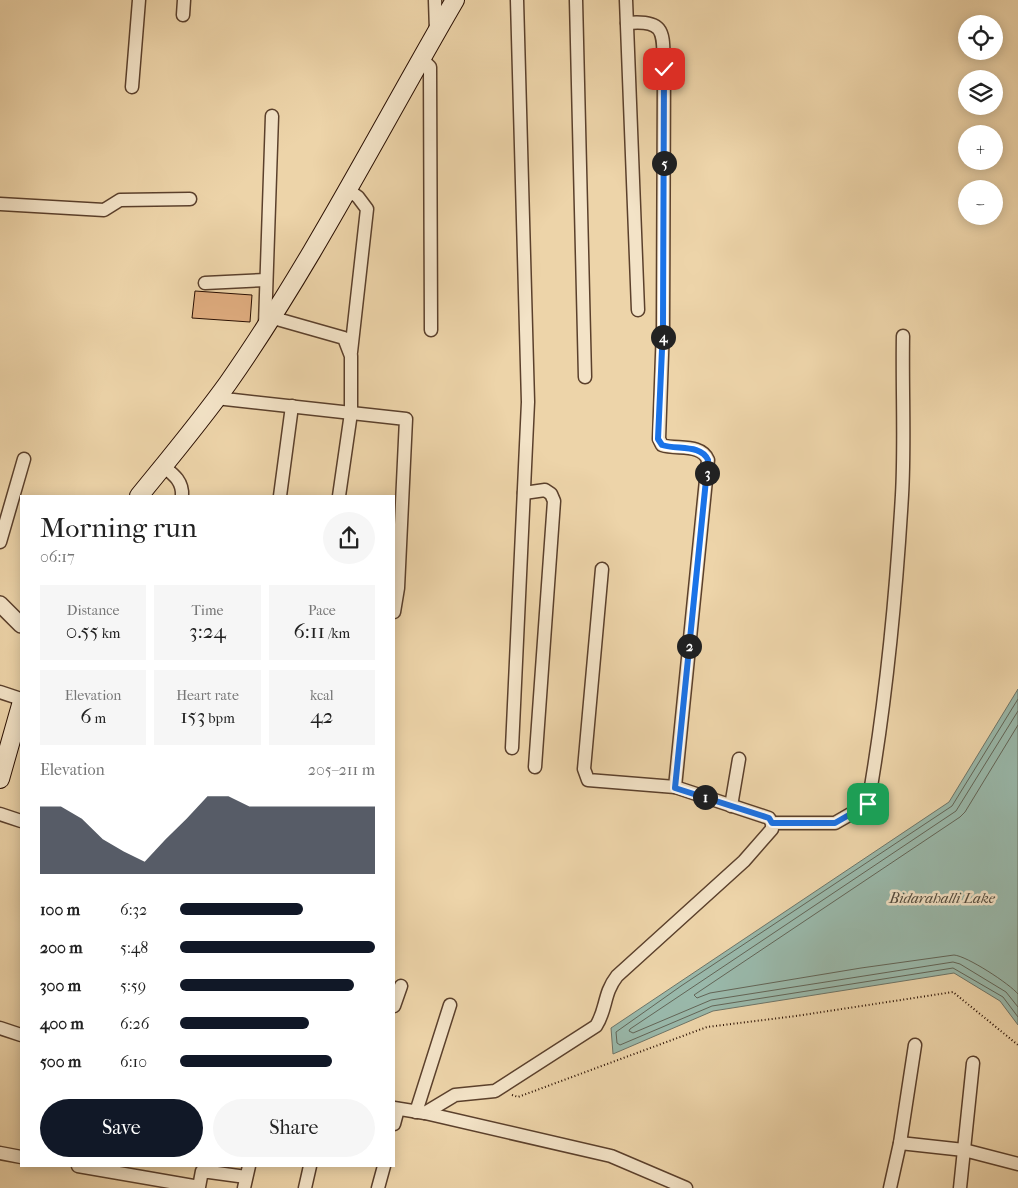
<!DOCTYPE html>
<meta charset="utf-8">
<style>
body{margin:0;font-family:"IM FELL French Canon",serif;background:#f6f6f6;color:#222;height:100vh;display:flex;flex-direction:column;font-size:19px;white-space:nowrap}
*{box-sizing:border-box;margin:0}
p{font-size:16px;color:#767676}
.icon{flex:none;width:28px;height:28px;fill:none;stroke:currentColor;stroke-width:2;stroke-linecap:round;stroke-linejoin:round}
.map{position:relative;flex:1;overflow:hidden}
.sheet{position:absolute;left:20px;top:495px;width:375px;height:672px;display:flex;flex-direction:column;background:#fff;border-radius:0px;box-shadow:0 2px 12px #0003}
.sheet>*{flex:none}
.buttons{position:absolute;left:958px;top:15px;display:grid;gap:10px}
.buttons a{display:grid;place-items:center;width:45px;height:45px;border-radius:50%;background:#fff;box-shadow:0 2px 12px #0003;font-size:25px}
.pin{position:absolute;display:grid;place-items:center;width:42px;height:42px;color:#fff;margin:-21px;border-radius:10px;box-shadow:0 2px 8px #0006}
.km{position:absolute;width:25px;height:25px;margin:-12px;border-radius:50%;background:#222;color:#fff;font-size:14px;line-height:25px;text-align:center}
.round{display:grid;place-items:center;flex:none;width:52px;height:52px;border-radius:26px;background:#f6f6f6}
.head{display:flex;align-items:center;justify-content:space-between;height:85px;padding:0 20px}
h1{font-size:28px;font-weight:600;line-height:38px}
.figures{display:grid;grid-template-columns:repeat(3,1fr);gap:8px;height:85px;padding:5px 20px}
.figures div{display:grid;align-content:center;border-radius:0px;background:#f6f6f6;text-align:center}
.figures b{font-size:21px;font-weight:600}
.figures small{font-size:14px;font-weight:400}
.figures p{font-size:14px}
.chart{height:140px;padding:10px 20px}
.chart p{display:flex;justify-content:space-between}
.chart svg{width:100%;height:90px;margin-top:5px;fill:#111827;opacity:.7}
.button{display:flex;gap:10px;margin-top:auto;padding:10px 20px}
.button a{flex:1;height:58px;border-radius:30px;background:#111827;color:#fff;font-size:20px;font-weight:600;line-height:58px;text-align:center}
.button a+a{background:#f6f6f6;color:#222}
ul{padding:0 20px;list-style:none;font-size:16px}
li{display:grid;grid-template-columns:80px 60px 1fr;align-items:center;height:38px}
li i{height:12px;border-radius:6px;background:#111827}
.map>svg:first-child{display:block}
.water{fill:#99b8aa;stroke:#6d7467}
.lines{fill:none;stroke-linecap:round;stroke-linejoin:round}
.shore{stroke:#626456;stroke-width:1}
.building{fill:#dfac7f;stroke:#2a0f02}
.minor-casing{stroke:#5b402c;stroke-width:15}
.tertiary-casing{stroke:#5b402c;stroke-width:18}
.secondary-casing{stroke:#2a0f02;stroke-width:20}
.path{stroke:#2a0f02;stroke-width:2;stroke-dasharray:1 2.5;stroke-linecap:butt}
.minor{stroke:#f3e3c7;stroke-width:12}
.tertiary{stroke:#f3e3c7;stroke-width:15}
.secondary{stroke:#f3e3c7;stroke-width:18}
.route-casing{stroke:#fff;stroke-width:10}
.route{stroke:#1a73e8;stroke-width:6}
.labels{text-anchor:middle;stroke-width:5;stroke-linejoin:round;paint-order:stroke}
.water-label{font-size:15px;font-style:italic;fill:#514a3d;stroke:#f3e3c7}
</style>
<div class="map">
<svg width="1018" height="1188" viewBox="0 0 1018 1188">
<rect width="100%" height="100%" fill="#edd4a9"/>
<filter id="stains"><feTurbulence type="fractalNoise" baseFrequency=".004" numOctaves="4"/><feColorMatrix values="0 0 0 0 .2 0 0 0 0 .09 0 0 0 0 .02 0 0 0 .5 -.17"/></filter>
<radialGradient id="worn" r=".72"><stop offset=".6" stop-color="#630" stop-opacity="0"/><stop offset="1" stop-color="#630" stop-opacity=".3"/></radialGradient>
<polygon class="water" points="1018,689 1018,1025 1000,1001 954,973 713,1011 613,1054 611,1028 949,802"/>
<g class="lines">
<g class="shore">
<polyline points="1018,699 952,806 681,986 616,1032 617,1043 620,1045 712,1006 953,968 1003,997 1018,1017"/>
<polyline points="1018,711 956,811 630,1029 629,1031 633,1033 711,1000 953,962 960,964 1006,992 1018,1007"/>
<path d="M 1018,725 L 965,812 L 960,817 L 694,995 L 697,998 L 710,993 L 861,968 L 954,955 C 967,956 1010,984 1018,994"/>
</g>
</g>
<polygon class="building" points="195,291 252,295 250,322 192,318"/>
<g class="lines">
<g class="minor-casing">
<g id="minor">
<polyline points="435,0 436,31"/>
<polyline points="576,0 585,377"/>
<polyline points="626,0 638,310"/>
<polyline points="183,15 184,0"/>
<path d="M 627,23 C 669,19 662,36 664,69 L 663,327 L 659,439 L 662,445 C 677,450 701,443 708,460 L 675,787"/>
<polyline points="421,58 430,67 431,330"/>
<polyline points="132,87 139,0"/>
<polyline points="347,189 358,197 367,209 351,352"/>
<polyline points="0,204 104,210 120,200 190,199"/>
<polyline points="205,283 266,280"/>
<polyline points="270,317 344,338 351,356 351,413 339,496"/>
<polyline points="265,325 272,116"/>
<polyline points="216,398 406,419 398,588 394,612"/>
<path d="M 163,466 C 173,474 183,481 182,496"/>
<polyline points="524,493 545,490 551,494 554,501 535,767"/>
<polyline points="280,496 292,406"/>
<polyline points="0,542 24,459"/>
<polyline points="0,692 21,699"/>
<polyline points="512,748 528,402 517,0"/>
<polyline points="731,806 739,759"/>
<polyline points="0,814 21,821"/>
<path d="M 772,823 L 835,823 L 868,804 C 886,702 896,598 902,495 C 905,442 902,389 903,336"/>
<polyline points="394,1006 401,986"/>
<polyline points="0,1028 21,1035"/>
<polyline points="394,1108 425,1113 611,1156 686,1188"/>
<polyline points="416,1112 450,1005"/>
<path d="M 425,1113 L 455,1095 L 495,1091 L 596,1026 C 607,1009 603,994 617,976 L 744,861 L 772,829 L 772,823 L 769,818 L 675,787 L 588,780 L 584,769 L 602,569"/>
<polyline points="394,1124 398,1109"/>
<polyline points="900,1143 964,1150 1018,1164"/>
<polyline points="0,1153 21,1157"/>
<polyline points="78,1166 199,1187 202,1171 246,1177"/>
<polyline points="244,1188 249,1166"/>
<polyline points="305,1188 310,1166"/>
<polyline points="378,1188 384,1166"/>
<polyline points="890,1188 900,1143 915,1045"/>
<polyline points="960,1188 973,1063"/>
</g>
</g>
<g class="tertiary-casing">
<polyline id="tertiary" points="0,604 21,625"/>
</g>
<g class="secondary-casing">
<g id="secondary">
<path d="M 139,496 C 169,459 200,422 228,383 C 312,263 381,127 455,0"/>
<polyline points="0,779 21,705"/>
</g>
</g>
<polyline class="path" points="512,1095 518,1097 707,1027 796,1016 953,992 1018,1045"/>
<use href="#minor" class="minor"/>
<use href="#tertiary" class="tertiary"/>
<use href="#secondary" class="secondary"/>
</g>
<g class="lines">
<g class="route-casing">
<path id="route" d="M 664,69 L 663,327 L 658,439 L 662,445 C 677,450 701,444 708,460 L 675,788 L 769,818 L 772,823 L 835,823 L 868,804"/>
</g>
<use href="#route" class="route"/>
</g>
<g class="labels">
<g class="water-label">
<text x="942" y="903">Bidarahalli Lake</text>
</g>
</g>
<rect width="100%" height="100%" filter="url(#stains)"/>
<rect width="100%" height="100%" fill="url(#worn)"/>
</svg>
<div class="buttons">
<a><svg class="icon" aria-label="locate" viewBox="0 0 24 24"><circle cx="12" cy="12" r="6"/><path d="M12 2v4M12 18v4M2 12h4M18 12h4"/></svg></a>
<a><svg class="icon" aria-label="layers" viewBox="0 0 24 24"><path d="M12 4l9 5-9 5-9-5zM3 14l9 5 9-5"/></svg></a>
<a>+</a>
<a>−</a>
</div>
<div class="pin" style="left:868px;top:804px;background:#1e9e55"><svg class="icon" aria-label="arrive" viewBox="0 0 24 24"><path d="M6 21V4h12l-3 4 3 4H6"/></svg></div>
<div class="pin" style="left:664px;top:69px;background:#d93025"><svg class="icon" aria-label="check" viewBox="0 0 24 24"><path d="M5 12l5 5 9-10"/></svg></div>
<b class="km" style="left:705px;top:797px">1</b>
<b class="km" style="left:689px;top:646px">2</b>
<b class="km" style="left:707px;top:473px">3</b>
<b class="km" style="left:663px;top:337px">4</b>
<b class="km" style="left:664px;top:163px">5</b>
<section class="sheet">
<div class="head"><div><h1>Morning run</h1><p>06:17</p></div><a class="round"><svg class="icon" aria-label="share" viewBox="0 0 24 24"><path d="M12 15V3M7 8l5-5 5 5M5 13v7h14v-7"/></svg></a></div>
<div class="figures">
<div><p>Distance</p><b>0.55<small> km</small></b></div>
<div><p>Time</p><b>3:24</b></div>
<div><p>Pace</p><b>6:11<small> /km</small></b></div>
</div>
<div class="figures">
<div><p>Elevation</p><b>6<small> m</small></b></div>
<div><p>Heart rate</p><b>153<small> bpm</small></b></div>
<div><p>kcal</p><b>42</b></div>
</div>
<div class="chart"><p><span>Elevation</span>205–211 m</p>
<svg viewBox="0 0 160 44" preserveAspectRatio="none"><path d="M0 44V11L10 11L20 17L30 27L40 33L50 38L60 27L70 17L80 6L90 6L100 11L110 11L120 11L130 11L140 11L150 11L160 11V44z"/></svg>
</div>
<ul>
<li><b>100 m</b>6:32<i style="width:63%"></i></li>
<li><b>200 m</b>5:48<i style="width:100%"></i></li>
<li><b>300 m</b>5:59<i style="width:89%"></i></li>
<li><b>400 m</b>6:26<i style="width:66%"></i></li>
<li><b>500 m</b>6:10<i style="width:78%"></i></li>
</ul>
<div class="button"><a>Save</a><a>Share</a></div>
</section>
</div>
